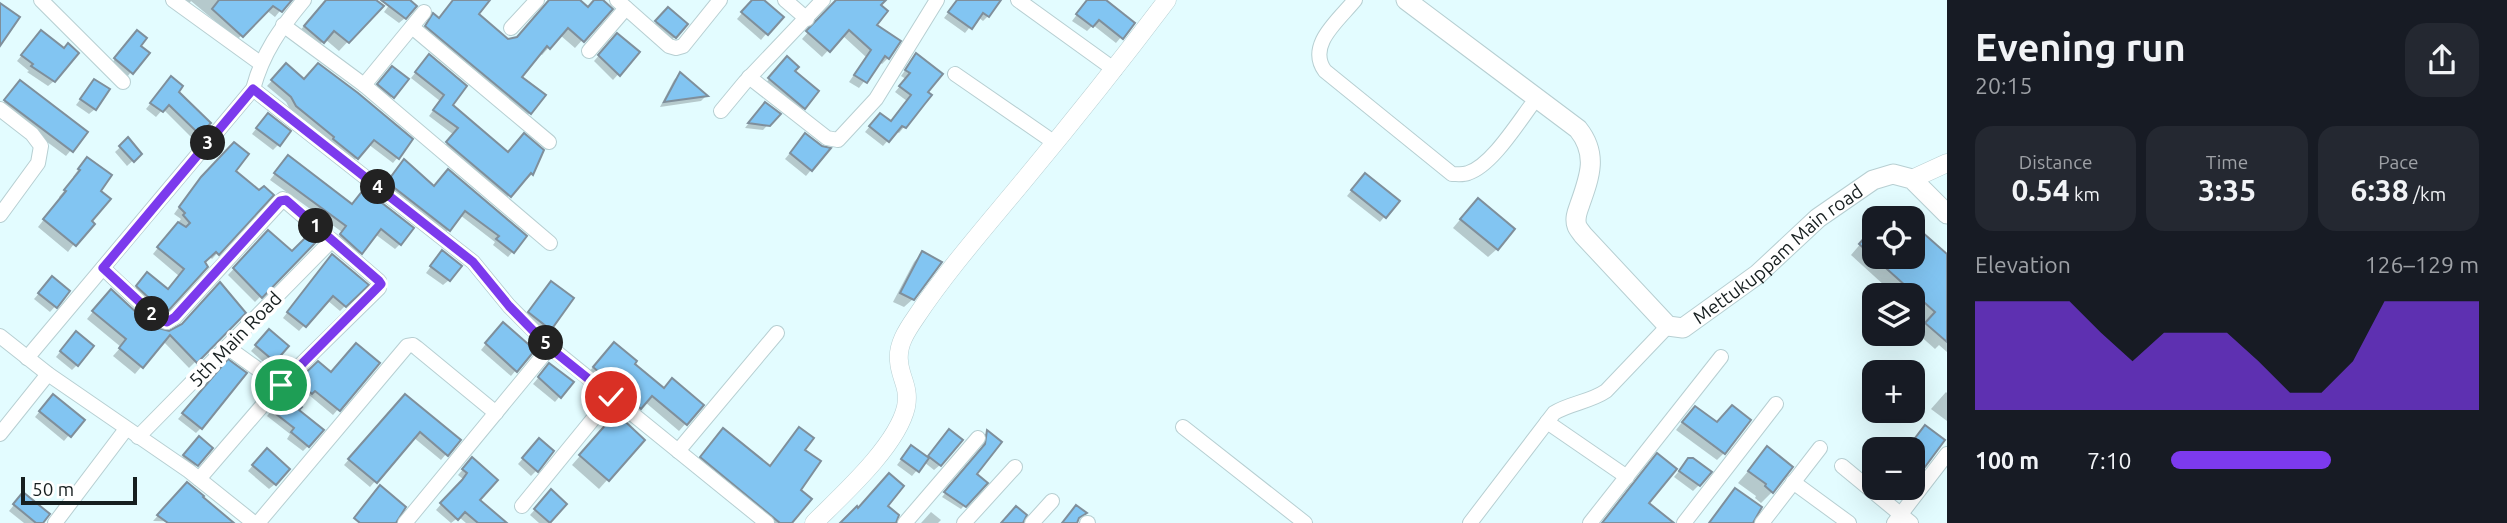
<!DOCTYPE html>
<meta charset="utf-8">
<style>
body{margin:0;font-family:Ubuntu,sans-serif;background:#242831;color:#f1f3f6;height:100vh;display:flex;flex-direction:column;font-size:26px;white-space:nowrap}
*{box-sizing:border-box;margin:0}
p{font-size:23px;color:#9ea1a6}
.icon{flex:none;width:38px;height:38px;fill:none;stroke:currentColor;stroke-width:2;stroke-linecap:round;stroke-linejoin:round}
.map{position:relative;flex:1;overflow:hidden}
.drawer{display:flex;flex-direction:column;background:#171b24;width:560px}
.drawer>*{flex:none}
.tools{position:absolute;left:1862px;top:206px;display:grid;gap:14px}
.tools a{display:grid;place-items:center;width:63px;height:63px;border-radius:14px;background:#171b24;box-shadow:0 7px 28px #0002;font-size:35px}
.scale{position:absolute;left:21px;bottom:18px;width:116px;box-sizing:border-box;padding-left:7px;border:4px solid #161e1f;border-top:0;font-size:19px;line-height:24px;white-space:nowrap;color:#161e1f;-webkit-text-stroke:5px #fff;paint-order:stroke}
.pin{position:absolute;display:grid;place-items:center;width:60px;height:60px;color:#fff;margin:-30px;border:4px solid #fff;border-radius:50%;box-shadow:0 2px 7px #0007}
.km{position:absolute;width:35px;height:35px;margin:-18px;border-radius:50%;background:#222;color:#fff;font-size:19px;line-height:35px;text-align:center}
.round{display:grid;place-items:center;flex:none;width:74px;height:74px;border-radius:21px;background:#242831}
.head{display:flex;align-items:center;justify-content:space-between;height:119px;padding:0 28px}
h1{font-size:38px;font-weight:600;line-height:52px}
.metrics{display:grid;grid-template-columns:repeat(3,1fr);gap:10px;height:119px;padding:7px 28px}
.metrics div{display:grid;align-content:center;border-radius:18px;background:#242831;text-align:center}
.metrics b{font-size:30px;font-weight:600}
.metrics small{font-size:19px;font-weight:400}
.metrics p{font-size:19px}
.chart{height:196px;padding:14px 28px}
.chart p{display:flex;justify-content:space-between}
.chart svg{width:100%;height:126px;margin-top:7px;fill:#7c3aed;opacity:.7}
ul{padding:0 28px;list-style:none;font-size:23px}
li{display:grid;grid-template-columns:112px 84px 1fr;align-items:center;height:52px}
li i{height:18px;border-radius:9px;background:#7c3aed}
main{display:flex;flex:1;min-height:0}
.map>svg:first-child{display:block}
.shadow{fill:#0003}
.building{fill:#82c5f2;stroke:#7f8f9b;stroke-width:2}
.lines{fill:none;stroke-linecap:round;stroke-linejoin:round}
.minor-casing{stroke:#b7cfd2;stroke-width:16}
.tertiary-casing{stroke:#b7cfd2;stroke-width:19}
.secondary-casing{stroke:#b7cfd2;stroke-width:21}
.minor{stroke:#fff;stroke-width:14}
.tertiary{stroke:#fff;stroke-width:18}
.secondary{stroke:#fff;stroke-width:19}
.route-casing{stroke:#fff;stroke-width:14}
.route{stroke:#7c3aed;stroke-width:9}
.labels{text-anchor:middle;stroke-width:7;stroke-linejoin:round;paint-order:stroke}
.street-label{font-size:19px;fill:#161e1f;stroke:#fff}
</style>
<main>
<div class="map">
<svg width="1947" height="523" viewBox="0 0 1947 523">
<rect width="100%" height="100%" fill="#e3fcff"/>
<g class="shadow">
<polygon points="184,0 287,0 288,1 275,17 266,10 236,41 227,31 191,1 189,4"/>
<polygon points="327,0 373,0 381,6 339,51 325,39 314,50 296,35"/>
<polygon points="393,0 407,0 405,18 399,23 384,12"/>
<polygon points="456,0 481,0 477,14 508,41 517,39 550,0 577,0 587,9 595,0 600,0 610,9 575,48 560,35 542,55 539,53 519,77 543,96 523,121 419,34 434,15 438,19"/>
<polygon points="753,0 762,0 781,17 761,40 737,19"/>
<polygon points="837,0 883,0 879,5 874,25 888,58 882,64 879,62 859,88 849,82 866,57 842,35 822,57 802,39"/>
<polygon points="958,0 987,0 988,16 983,21 978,17 965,33 944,18"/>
<polygon points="1088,0 1103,0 1133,23 1116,43 1093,25 1087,31 1072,21"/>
<polygon points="668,9 675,37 669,42 651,28"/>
<polygon points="133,37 139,46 131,72 127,77 111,64"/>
<polygon points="36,38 54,81 48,86 27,72 29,71 17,61"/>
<polygon points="612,41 637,53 613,80 594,61"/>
<polygon points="916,55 926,93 929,95 904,127 899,133 896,131 883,146 865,132 875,120 890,123 907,101 895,92 906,79 901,76"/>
<polygon points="424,62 451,106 507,154 542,150 532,174 527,179 525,177 504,201 442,149 454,135 429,116 440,101 411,78"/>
<polygon points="782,64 793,72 804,108 798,113 764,85"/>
<polygon points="286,66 303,81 398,157 393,163 368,144 352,163 291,111 286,102 267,86"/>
<polygon points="387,74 392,96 387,102 373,90"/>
<polygon points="680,74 706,96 701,101 660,107 674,80"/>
<polygon points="94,81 95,109 89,114 76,105"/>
<polygon points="166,84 208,123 193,139 163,109 156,117 146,109"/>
<polygon points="15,88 85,133 66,156 0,107"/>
<polygon points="760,109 778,114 763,130 745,128"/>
<polygon points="262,121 278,145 273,150 252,134"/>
<polygon points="128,140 140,154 127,166 115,152"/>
<polygon points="800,141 811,170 806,176 785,159"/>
<polygon points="283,163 351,206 359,196 400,244 395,249 375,234 356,258 336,240 342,232 270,180"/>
<polygon points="400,166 433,188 525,237 508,257 493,245 495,242 460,215 444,235 383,187"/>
<polygon points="80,167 99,191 90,222 68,252 38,227 60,199 59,197 75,178 73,177"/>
<polygon points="234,171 259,192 271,195 212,259 209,256 202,262 161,315 131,293 142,280 167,291 179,276 153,254 181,219 174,214 195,185"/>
<polygon points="1360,180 1385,216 1380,222 1347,196"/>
<polygon points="1893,208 1905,219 1883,219"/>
<polygon points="1469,209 1497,249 1488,257 1453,228"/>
<polygon points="1913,226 1947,257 1947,352 1939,345 1935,349 1917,333 1926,322 1913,310 1913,296 1896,296 1851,255 1874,228 1874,257 1913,257"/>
<polygon points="268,232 292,254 315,241 255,302 228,275"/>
<polygon points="922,253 913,299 904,307 893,302 914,262"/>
<polygon points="437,258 449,280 443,285 426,273"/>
<polygon points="327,261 366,285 340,311 327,300 299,331 283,318"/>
<polygon points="551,283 571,298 541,337 521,321"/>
<polygon points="47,284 68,292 50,312 34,299"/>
<polygon points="104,298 149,328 165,333 244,313 189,368 163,341 135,374 113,356 121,347 87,319"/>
<polygon points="497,330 516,370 511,376 481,350"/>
<polygon points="264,337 274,361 269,367 251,351"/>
<polygon points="70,339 77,365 72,370 56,357"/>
<polygon points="607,351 632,364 663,390 702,405 679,431 645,402 634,414 587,374"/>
<polygon points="378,363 333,415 309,395 306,398 293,388 318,364 331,374"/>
<polygon points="223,367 201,428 196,433 178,419"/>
<polygon points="544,371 560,396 555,402 533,384"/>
<polygon points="1946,392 1947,393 1947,421 1931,409"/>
<polygon points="48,401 69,435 64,441 35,417"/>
<polygon points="400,401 458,440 441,460 413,437 370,487 344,465"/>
<polygon points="279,402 297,411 308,446 303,451 287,439 290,434 267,416"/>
<polygon points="1687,416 1724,453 1717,460 1676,430"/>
<polygon points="608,424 643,440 599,489 572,465"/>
<polygon points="799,429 803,450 798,490 790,523 758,523 692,468 713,441 769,467"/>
<polygon points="987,433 999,442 975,474 985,483 961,509 942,497 982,450 983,436"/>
<polygon points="943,437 940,465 934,470 924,462 912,476 897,465 906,453 926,459"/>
<polygon points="193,443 196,465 191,470 179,461"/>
<polygon points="534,446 536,471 531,476 518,464"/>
<polygon points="1767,449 1772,492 1761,503 1755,498 1756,496 1738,483"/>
<polygon points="261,456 275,484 269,489 248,471"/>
<polygon points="467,465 477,500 501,523 466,523 459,517 451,523 436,510 463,479 458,475"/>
<polygon points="1683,466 1699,485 1693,491 1674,477"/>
<polygon points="187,484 231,523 153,521"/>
<polygon points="546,497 565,504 548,523 539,523 530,515"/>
<polygon points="18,500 40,523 24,523 9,511"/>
<polygon points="931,512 941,520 938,523 921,523"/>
</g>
<g class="building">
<polygon points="219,0 292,0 282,12 273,6 243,37 212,9"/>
<polygon points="326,0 376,0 384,6 349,43 334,31 324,43 304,26"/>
<polygon points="381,0 410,0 417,6 406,19"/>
<polygon points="453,0 490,0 479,14 508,39 517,37 549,0 580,0 588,7 594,0 603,0 613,9 584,42 568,28 550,49 547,46 522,77 546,95 531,114 425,26 433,13 439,18"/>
<polygon points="752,0 764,0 784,17 768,35 741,12"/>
<polygon points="836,0 886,0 881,5 888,11 877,25 901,41 889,59 885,56 867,83 854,75 871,50 849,30 830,52 806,31"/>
<polygon points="957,0 1001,0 989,17 983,13 972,29 948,12"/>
<polygon points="1087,0 1106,0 1135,23 1123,39 1099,20 1093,27 1076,14"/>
<polygon points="0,3 20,17 0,46"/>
<polygon points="668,7 688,24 676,38 655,21"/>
<polygon points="41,30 64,48 68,43 79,53 55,82 31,66 33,64 21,55"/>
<polygon points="137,30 147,38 141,46 150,53 133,74 114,58"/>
<polygon points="617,33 640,52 620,76 598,55"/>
<polygon points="916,53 943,74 928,92 932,95 924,105 906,128 902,126 889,142 869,126 880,113 891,121 911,95 899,86 910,73 905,70"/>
<polygon points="429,54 467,86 453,105 508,152 524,133 544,150 533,175 531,173 511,197 446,142 458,128 433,110 444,95 415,72"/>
<polygon points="787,56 799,67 795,71 819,91 805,109 768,78"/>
<polygon points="286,63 304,79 318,63 358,93 413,139 399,159 374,140 358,159 333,139 334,137 296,106 291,97 271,80"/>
<polygon points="392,66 409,79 394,98 377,84"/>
<polygon points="680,72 708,96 664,102"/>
<polygon points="171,76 183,86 179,92 211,123 199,134 169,105 163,112 150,103"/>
<polygon points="94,79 110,89 96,110 80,99"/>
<polygon points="20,80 88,132 73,152 4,100"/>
<polygon points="765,102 781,114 770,126 748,123"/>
<polygon points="268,113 291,131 280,146 256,128"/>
<polygon points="805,133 822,146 831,148 812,171 790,153"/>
<polygon points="128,137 142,154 134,162 119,146"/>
<polygon points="234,142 249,154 236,171 259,190 264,186 274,195 219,255 216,252 205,262 208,267 169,310 162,310 136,286 147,272 168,289 184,269 157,247 178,222 186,227 190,223 183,215 185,213 179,207 201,177"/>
<polygon points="288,155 352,204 364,189 414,228 401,245 381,229 362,254 340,234 346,226 274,173"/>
<polygon points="87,157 112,175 101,191 111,199 92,221 95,224 76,246 43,219 66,191 64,190 80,170 78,169"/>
<polygon points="404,159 434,186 448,169 527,236 514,253 496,239 499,236 465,211 450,231 387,182"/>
<polygon points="1365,173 1400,201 1386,218 1351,190"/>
<polygon points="1478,198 1515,229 1498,250 1460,219"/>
<polygon points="1913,224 1947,254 1947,342 1925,323 1935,312 1859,244 1874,227 1874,257 1913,257"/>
<polygon points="268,230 292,251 309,234 317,241 262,298 233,268"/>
<polygon points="442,250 462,266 450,281 430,266"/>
<polygon points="922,251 942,262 914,300 900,293"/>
<polygon points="332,254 369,285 346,307 333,296 306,327 287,312"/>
<polygon points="52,276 70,291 57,308 38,293"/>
<polygon points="551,281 574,298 551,330 528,312"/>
<polygon points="220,282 246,313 197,363 170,335 143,368 119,348 126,339 92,311 111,289 151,326 169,331 182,324"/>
<polygon points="503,322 535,350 517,372 485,343"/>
<polygon points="269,329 289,346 275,362 255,345"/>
<polygon points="76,331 94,346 78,366 60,351"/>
<polygon points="614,342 637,361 635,364 664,388 672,378 704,405 687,425 652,396 641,409 593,367"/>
<polygon points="356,343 380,363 340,411 315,391 312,394 297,381 318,361 331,372"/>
<polygon points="228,359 247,373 202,429 182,413"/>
<polygon points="549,363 574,382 561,398 538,377"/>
<polygon points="53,394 85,420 71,437 39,411"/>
<polygon points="285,394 302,407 299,410 324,430 309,447 291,432 294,428 271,410"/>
<polygon points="405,394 461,440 448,456 420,432 377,483 348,459"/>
<polygon points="1732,405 1751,420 1725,454 1682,422 1695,406 1717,422"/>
<polygon points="616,413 645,440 609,481 579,455"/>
<polygon points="1925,425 1945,440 1913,483 1913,450 1906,450"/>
<polygon points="799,427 814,438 805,450 821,461 801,490 812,499 792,523 780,523 700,457 723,428 770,466"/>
<polygon points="949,429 963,440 941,466 928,456"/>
<polygon points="987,430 1002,442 977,474 988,483 966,507 944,492 985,444"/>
<polygon points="199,436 213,448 198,466 183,455"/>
<polygon points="539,438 554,451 538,472 522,458"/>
<polygon points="911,445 929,458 919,472 901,459"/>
<polygon points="1767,446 1793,467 1773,493 1765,486 1766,484 1748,471"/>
<polygon points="267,448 290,469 276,485 252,465"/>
<polygon points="1657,453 1677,469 1649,503 1674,523 1602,523"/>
<polygon points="472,457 498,480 480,500 507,523 478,523 465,512 458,520 440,503 462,480 467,473 462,469"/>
<polygon points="1688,458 1693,458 1712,472 1700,486 1679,471"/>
<polygon points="889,473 904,486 888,506 899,515 896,523 840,523 857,506 858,508"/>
<polygon points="187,482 204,496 203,497 234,523 168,523 157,515"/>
<polygon points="380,485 406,507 396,523 360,523 354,518"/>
<polygon points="1735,488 1762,507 1753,523 1709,523"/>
<polygon points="551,489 567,504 550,523 534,509"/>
<polygon points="23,492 50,514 43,523 36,523 13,504"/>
<polygon points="1076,505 1087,513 1079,518 1077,523 1062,523"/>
<polygon points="1016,506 1027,515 1023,523 1001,523"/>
</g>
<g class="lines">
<g class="minor-casing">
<g id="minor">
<polyline points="41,0 123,82"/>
<polyline points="173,0 260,63"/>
<polyline points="617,0 669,46 676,48 683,46 720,0"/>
<polyline points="785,0 807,19"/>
<polyline points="1018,0 1115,70"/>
<path d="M 1355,0 C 1339,20 1306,45 1325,71 L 1452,174 C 1457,174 1463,175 1468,173 C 1493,165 1520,119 1536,99"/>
<polyline points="283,25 364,85 550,243"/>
<polyline points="412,27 549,142"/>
<polyline points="511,28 537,0"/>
<polyline points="589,51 626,8"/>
<polyline points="955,74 1055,143"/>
<polyline points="749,77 827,138 838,140 876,99 937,0"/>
<polyline points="364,85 424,12"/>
<polyline points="253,89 473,262 509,306 550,347 767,523"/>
<polyline points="0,109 32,134 41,146 38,163 0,215"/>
<polyline points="721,111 745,82 823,0"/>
<polyline points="103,268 157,319 167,322 175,317 283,199 379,281 379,288 280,385 199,479"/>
<polyline points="0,336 48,374 189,471 254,523"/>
<polyline points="227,347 280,385"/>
<path d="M 27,358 L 253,89 C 263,52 280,29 304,0"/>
<polyline points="1547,422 1627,477"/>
<polyline points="1183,427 1305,523"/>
<polyline points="0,434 48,374"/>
<polyline points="138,437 332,240"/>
<polyline points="678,451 777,333"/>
<polyline points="1842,466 1911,523"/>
<polyline points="1793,482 1849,523"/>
<polyline points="522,506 611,397"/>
<polyline points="55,523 126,429"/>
<polyline points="258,523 407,346 413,345 417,348 496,413"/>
<polyline points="405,523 550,347"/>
<polyline points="905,523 978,438"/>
<polyline points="964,523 1015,467"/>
<polyline points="1032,523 1052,501"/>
<polyline points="1087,523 1088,523"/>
<path d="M 1470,523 L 1554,413 C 1570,403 1590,402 1606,391 L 1668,326"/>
<polyline points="1590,523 1721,357"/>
<polyline points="1684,523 1776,404"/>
<polyline points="1762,523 1820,448"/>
<polyline points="1894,523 1947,454"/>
</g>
</g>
<g class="tertiary-casing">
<g id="tertiary">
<polyline points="1912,179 1947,163"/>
<path d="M 814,523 C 842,495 897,446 906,407 C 910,387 900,378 899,361 C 897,345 907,330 916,317 C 948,269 988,224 1025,179 C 1074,120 1121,61 1167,0"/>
</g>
</g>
<g class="secondary-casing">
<g id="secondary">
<path id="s1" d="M 1406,0 L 1578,129 C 1598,154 1590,176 1580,204 C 1578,210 1574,218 1577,226 C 1578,229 1581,232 1583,235 L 1668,326 L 1683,328 L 1758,274 L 1818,218 L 1873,180 L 1893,174 L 1912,179 L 1947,214"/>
</g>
</g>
<use href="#minor" class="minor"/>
<use href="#tertiary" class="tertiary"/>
<use href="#secondary" class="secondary"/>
</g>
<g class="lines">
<g class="route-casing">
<polyline id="route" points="281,385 381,284 379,281 286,200 280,201 175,317 167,322 157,318 103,268 253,89 473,262 509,306 550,348 611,397"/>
</g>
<use href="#route" class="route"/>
</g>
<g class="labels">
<g class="street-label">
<text dy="7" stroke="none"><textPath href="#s1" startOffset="588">Mettukuppam Main road</textPath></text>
<text transform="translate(235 339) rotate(-46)" y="7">5th Main Road</text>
</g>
</g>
</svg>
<div class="tools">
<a><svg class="icon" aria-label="locate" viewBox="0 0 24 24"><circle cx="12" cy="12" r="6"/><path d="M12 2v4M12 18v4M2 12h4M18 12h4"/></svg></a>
<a><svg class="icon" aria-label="layers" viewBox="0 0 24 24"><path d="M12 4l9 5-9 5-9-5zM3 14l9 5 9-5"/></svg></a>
<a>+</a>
<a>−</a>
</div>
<div class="scale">50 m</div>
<div class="pin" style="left:281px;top:385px;background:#1e9e55"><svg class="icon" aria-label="arrive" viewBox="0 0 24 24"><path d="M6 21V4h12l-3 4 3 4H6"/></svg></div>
<div class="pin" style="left:611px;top:397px;background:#d93025"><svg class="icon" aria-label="check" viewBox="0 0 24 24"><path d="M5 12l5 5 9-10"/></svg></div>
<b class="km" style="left:316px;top:226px">1</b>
<b class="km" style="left:152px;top:314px">2</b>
<b class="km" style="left:208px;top:143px">3</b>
<b class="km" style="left:378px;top:187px">4</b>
<b class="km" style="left:546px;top:343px">5</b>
</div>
<section class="drawer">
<div class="head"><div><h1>Evening run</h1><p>20:15</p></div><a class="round"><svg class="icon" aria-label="share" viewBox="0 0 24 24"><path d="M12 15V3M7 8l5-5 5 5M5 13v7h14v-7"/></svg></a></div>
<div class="metrics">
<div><p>Distance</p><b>0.54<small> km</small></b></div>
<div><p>Time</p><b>3:35</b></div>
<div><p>Pace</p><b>6:38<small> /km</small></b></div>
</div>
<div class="chart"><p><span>Elevation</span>126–129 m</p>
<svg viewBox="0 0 160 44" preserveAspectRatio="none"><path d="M0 44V6L10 6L20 6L30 6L40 17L50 27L60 17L70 17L80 17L90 27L100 38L110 38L120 27L130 6L140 6L150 6L160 6V44z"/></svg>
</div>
<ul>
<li><b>100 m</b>7:10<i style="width:52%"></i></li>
</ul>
</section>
</main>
